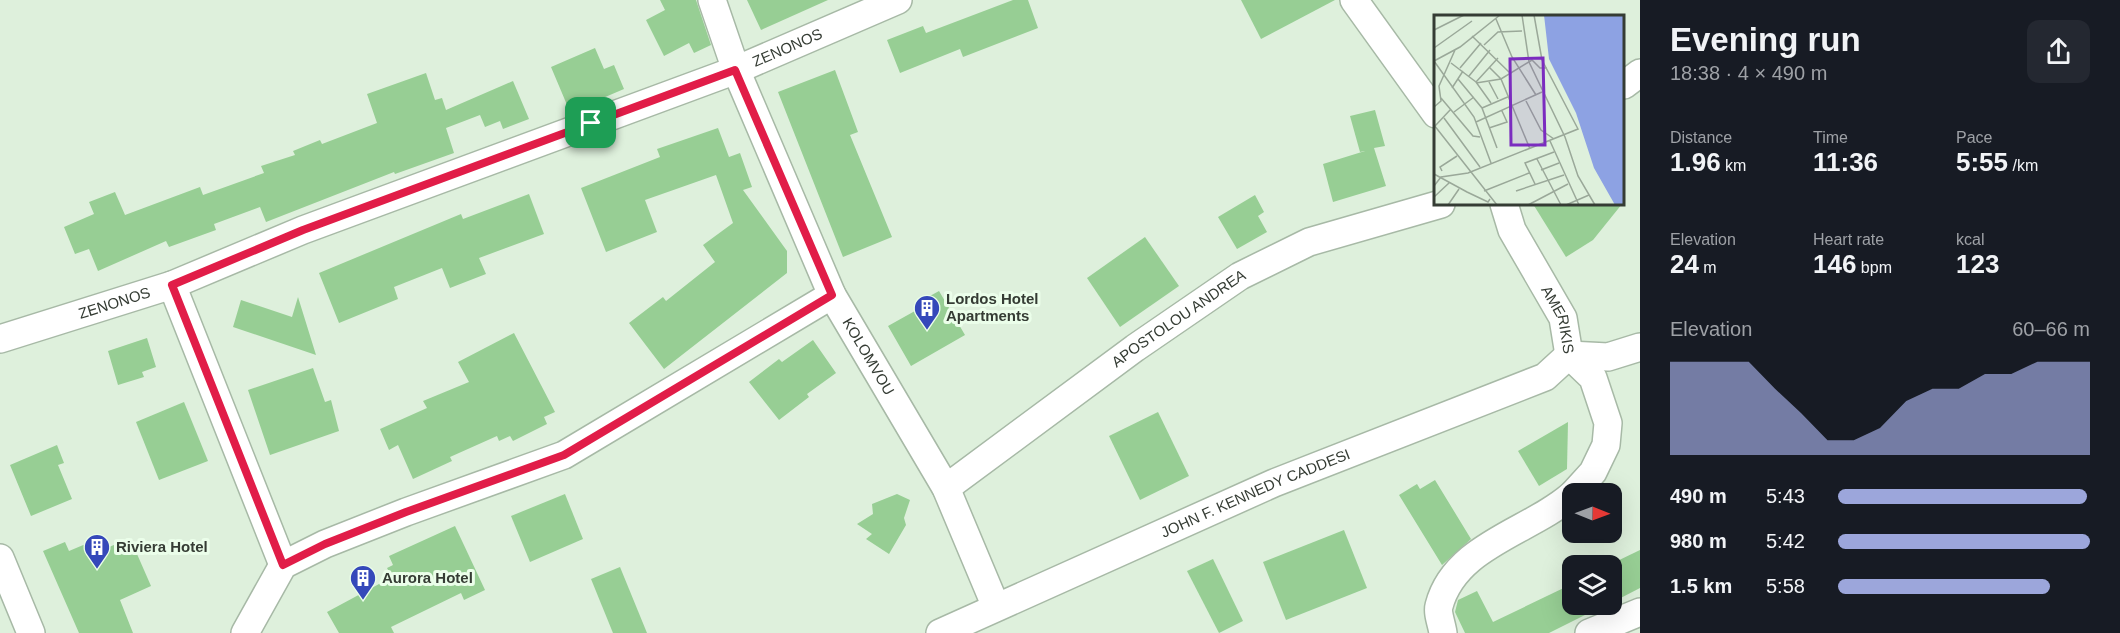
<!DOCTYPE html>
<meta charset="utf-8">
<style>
body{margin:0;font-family:Helvetica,sans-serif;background:#242831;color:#f1f3f6;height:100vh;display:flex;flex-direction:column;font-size:22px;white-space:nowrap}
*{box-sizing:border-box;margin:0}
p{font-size:20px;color:#9ea1a6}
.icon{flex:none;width:33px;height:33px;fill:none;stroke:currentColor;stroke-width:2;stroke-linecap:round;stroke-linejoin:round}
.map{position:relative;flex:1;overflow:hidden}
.panel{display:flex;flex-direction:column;background:#171b24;width:480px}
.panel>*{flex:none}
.needle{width:39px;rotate:91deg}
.controls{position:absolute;left:1562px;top:483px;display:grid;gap:12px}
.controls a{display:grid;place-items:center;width:60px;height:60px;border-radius:12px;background:#171b24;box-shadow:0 6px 24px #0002;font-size:30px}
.pin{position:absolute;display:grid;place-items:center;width:51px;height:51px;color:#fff;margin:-26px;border-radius:12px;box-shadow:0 3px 9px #0006}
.round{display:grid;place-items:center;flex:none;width:63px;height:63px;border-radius:12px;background:#242831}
.head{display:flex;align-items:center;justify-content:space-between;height:102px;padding:0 30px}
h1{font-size:33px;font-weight:700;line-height:45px}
.metrics{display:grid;grid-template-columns:repeat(3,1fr);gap:9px;height:102px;padding:6px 30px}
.metrics div{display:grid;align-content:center}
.metrics b{font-size:26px;font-weight:700}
.metrics small{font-size:16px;font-weight:400}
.metrics p{font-size:16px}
.chart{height:168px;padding:12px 30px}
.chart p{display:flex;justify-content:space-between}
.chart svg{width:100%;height:108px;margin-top:6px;fill:#9ca6db;opacity:.7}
ul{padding:0 30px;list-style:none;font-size:20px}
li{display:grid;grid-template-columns:96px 72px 1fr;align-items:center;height:45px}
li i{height:15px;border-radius:8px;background:#9ca6db}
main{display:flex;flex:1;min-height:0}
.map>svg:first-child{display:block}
.building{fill:#97ce94}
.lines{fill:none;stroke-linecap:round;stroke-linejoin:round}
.minor-casing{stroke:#a7b9a6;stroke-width:30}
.minor{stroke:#fff;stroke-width:27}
.route-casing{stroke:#fff;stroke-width:12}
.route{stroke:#e11d48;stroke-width:8}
.labels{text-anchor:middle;stroke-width:6;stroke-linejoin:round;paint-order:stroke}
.street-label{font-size:15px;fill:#353c34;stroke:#ebfeea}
.poi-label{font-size:15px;font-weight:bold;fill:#353c34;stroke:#ebfeea;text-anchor:start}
.inset-road{fill:none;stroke:#9aa899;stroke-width:1.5}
.view{fill:#7b2cbf;fill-opacity:0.15;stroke:#7b2cbf;stroke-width:3}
.inset-edge{fill:none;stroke:#353c34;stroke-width:3}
</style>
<main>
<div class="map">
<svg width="1640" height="633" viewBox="0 0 1640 633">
<rect width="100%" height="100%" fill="#def0dc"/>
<g class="building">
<polygon points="660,0 696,0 711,45 694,53 689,43 664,56 646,20 665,10"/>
<polygon points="747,0 828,0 761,30"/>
<polygon points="1013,0 1028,0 1038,28 963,57 960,49 900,73 887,40 923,26 926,33"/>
<polygon points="1241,0 1335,0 1261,39"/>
<polygon points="595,48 604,69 614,65 624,89 570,112 551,67"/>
<polygon points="835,70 858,132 850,135 892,237 843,257 778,92"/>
<polygon points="426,73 435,100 442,98 446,110 513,81 529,119 503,129 500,121 485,127 480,115 446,128 454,153 395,174 394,172 266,222 260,207 214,224 216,230 169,247 166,241 98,271 89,249 75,254 64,227 94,214 89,202 115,192 125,215 200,187 203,195 264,173 261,166 295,155 293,151 320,140 322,144 377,123 367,94"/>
<polygon points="1375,110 1385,146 1374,148 1386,186 1333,202 1323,164 1365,151 1360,152 1350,116"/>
<polygon points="718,128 729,157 740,153 752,187 743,190 787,251 787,273 664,369 629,323 663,297 666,301 715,262 703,245 733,223 716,175 645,200 657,232 606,252 581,188 660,157 657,149"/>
<polygon points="529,194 544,234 479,258 486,274 450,288 442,268 394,287 398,299 339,323 319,273 461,214 463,219"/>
<polygon points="1255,195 1264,212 1258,216 1267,232 1237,249 1218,217"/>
<polygon points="1533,204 1622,204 1593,240 1566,257"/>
<polygon points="1145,237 1179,286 1120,327 1087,278"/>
<polygon points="939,291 965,335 911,366 888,326 922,307 919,302"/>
<polygon points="298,297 316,355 233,327 241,300 292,317"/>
<polygon points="514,333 555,412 544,417 547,424 513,441 510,436 499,441 497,436 450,457 452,461 413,479 398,445 389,450 380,429 427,408 423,401 469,382 458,362"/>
<polygon points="147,338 156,367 142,372 144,377 118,385 108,351"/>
<polygon points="813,340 836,373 807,394 809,397 779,420 749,382 779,359 782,362"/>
<polygon points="313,368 325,402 331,400 339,431 270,455 248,390"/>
<polygon points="184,402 208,461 159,480 136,422"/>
<polygon points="1158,412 1189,476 1140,500 1109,436"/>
<polygon points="1568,422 1567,469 1539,486 1518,451"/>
<polygon points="57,445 64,463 58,465 72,499 31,516 10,465"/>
<polygon points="1435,480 1471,539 1442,565 1399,495 1417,484 1420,489"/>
<polygon points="565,494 583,539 530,562 511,516"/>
<polygon points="897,494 910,500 904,518 906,525 889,554 866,539 872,534 857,524 873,514 872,504"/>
<polygon points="455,526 485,590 464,600 461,593 391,627 394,633 339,633 327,612 392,577 387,568 393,565 389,556"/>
<polygon points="1344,530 1367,588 1286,620 1263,562"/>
<polygon points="130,538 151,586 120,600 133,633 79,633 43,551 65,542 69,551 88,543 93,554"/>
<polygon points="1640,550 1640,588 1611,603 1611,564"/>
<polygon points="1213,559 1243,621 1219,633 1187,571"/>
<polygon points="620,567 647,633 613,633 591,579"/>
<polygon points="1572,584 1572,604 1607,604 1549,633 1465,633 1455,612 1458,600 1477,591 1493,622"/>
</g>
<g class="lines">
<g class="minor-casing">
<g id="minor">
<path id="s1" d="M 712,0 L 736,70 L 832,295 L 946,488 L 996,607"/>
<polyline points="1354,0 1436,114"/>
<polyline points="1624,85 1640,73"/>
<path id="s2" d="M 1504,204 L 1512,230 L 1563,318 L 1569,355 L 1593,378 L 1608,423 L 1606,445 L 1593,472 L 1573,494"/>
<polyline points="172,285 283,565"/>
<path id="s3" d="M 0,339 L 172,285 L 303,230 L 736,70 L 898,0"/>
<polyline points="1569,355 1608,357 1640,347"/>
<path id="s4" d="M 946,488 L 1135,348 L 1240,276 L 1309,242 L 1441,204"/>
<polyline points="0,558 31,633"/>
<polyline points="245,633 283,565 325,544 406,512 564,455 832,295"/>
<path id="s5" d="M 940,633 L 1274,483 L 1545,377 L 1569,355"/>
<path d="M 1443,633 C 1442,625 1437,613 1439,606 C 1455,545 1530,532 1572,495"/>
<polyline points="1589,633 1640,612"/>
</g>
</g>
<use href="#minor" class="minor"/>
</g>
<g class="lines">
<g class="route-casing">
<polygon id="route" points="735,70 832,295 564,455 406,512 325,544 283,565 172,285 303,230"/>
</g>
<use href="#route" class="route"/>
</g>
<defs>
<g id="building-pin" transform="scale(1.35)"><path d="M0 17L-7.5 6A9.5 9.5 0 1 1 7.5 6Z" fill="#3548ba" stroke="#ebfeea"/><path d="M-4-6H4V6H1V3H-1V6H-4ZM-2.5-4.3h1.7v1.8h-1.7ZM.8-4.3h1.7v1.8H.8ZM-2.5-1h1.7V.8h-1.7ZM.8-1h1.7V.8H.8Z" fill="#fff"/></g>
</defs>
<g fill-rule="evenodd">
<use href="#building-pin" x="927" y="308"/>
<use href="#building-pin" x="97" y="547"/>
<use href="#building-pin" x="363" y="578"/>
</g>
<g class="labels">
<g class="street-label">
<text dy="5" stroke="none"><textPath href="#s3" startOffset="840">ZENONOS</textPath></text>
<text dy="5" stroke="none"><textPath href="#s3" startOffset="120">ZENONOS</textPath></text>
<text dy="5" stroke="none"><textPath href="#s2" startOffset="129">AMERIKIS</textPath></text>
<text dy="5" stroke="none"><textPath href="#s4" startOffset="288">APOSTOLOU ANDREA</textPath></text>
<text dy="5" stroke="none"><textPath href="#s1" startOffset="390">KOLOMVOU</textPath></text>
<text dy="5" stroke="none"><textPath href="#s5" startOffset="345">JOHN F. KENNEDY CADDESI</textPath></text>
</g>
<g class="poi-label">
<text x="946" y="304">Lordos Hotel<tspan x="946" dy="17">Apartments</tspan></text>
<text x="116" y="552">Riviera Hotel</text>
<text x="382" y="583">Aurora Hotel</text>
</g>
</g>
<g transform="translate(1434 15)">
<rect width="190" height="190" fill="#def0dc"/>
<path d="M 110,0 L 190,0 L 190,190 L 181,190 L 160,153 L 142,98 L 115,44 Z" fill="#8da2e3"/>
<path class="inset-road" d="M 88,0 L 95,47 L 131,122 L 144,161 L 161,190M 62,4 L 78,42 L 102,80M 0,15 L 30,0M 38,21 L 77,59M 50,30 L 64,17 L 88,16M 0,33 L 38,6M 0,46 L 40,102 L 57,148M 0,46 L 26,32 L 66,0M 17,48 L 42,67 L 57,88M 55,52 L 67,64 L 96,134M 26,53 L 47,28M 35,61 L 56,35M 24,64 L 48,93 L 63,133M 42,67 L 64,43M 55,67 L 64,84M 42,68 L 67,64 L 98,45 L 106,53 L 113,53M 18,73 L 29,56M 7,83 L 39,121 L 46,122M 92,86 L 107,115 L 120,124M 0,92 L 7,86 L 5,71 L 21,35M 48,93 L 76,81M 20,97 L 40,82M 10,103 L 46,152M 42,107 L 108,77M 0,110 L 63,190M 1,111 L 17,94M 55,113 L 73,107 L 68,96M 116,126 L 145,190M 103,144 L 127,190M 107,155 L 125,148M 8,156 L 6,152 L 23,141M 0,159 L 33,177 L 54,187 L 56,184M 101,169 L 91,148 L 120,137M 0,171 L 7,162 L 34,158 L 144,114 L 108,45 L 100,0M 50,176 L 95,158M 82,176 L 130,160M 0,182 L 15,168M 14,190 L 25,174M 94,190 L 134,169M 132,190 L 155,180"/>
<path class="view" d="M 109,43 L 111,130 L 77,130 L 76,44 Z"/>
<rect width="190" height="190" class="inset-edge"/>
</g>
</svg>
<div class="controls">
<a><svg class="needle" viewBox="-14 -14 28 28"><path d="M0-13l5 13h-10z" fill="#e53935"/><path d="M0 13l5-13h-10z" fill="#9ea1a6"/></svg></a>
<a><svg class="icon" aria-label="layers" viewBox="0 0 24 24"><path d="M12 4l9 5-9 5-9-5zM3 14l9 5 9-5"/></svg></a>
</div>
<div class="pin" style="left:591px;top:123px;background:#1e9e55"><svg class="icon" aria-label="arrive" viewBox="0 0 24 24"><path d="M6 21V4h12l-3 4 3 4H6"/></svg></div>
</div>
<section class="panel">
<div class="head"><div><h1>Evening run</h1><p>18:38 · 4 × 490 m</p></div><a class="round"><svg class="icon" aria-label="share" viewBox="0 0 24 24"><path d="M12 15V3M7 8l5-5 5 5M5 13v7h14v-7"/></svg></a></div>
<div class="metrics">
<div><p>Distance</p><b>1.96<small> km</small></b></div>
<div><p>Time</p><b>11:36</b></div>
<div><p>Pace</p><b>5:55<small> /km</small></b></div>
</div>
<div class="metrics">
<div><p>Elevation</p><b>24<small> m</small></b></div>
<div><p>Heart rate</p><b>146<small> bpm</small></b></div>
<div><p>kcal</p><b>123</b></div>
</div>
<div class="chart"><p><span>Elevation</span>60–66 m</p>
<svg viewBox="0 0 160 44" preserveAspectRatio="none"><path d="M0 44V6L10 6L20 6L30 6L40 17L50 27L60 38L70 38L80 33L90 22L100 17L110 17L120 11L130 11L140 6L150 6L160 6V44z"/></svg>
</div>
<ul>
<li><b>490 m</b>5:43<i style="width:99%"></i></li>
<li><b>980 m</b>5:42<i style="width:100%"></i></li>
<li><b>1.5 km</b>5:58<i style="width:84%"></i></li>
</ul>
</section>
</main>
